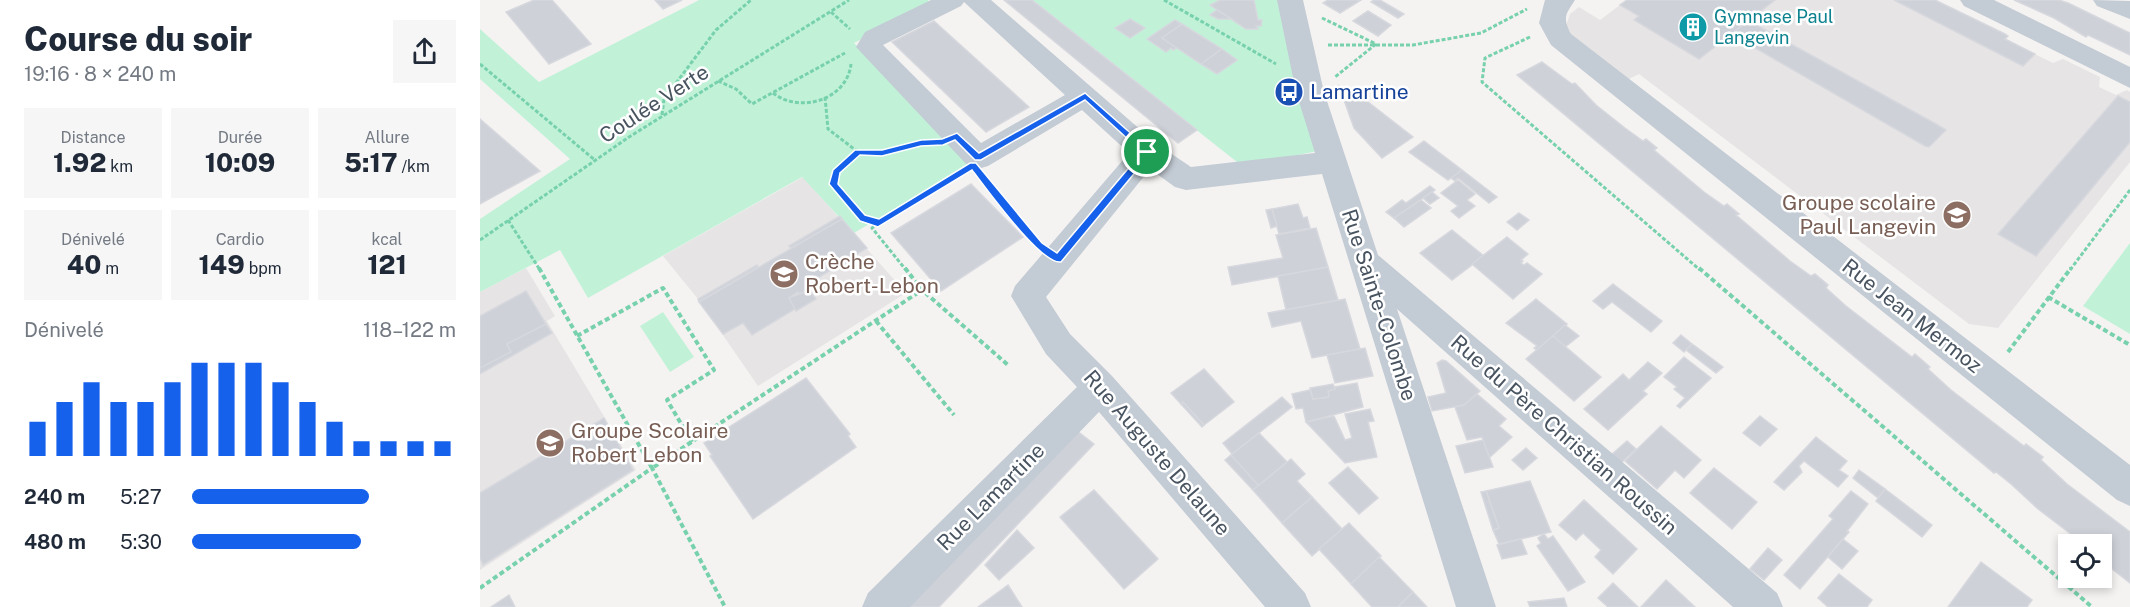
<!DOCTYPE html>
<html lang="fr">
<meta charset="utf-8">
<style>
body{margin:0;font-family:"Public Sans",sans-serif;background:#f6f6f7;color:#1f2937;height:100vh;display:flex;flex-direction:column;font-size:22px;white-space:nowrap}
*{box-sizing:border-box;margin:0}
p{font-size:20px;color:#747a83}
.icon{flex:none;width:33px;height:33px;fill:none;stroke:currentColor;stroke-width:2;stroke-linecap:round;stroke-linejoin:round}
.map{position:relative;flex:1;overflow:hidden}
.panel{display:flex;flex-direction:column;background:#fff;width:480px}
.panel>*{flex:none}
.fabs{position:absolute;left:1578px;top:534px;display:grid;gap:12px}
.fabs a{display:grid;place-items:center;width:54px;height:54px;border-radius:0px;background:#fff;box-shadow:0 3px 9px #0003;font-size:30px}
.pin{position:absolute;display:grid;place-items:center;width:51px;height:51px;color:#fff;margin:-26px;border:3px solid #fff;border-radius:50%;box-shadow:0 2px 6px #0007}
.round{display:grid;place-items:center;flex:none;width:63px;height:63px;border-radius:0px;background:#f6f6f7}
.headline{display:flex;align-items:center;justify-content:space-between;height:102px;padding:0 24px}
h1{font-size:33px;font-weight:800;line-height:45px}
.figures{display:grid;grid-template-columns:repeat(3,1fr);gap:9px;height:102px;padding:6px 24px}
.figures div{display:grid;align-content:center;border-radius:0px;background:#f6f6f7;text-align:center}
.figures b{font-size:26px;font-weight:800}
.figures small{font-size:16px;font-weight:400}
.figures p{font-size:16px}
.chart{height:168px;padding:12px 24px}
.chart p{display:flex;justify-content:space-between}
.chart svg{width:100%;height:108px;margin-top:6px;stroke:#1661eb;stroke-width:6}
ul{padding:0 24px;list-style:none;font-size:20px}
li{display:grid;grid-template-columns:96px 72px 1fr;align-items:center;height:45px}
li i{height:15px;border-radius:8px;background:#1661eb}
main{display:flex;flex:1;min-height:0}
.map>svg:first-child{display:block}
.education{fill:#e6e4e4}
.green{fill:#c1f2d8}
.building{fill:#ced1d8;stroke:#d6d8de;stroke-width:1.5}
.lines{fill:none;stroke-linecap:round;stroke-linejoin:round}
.path-far1{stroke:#78d1ad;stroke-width:3;stroke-dasharray:4 2;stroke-linecap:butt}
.path{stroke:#78d1ad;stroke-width:4;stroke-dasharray:5 3;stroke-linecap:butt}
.minor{fill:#c3cbd4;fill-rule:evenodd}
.route{fill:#1661eb;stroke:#fff;stroke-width:1.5;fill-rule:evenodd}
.labels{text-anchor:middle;stroke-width:5;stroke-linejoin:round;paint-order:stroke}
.far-culture-label{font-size:18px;fill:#0d838f;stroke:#fff;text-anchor:start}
.transit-label{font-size:21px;fill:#164399;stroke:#fff;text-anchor:start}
.street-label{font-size:21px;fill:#495461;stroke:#fff}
.education-label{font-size:21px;fill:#785e54;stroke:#fff;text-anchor:start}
</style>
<main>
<section class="panel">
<div class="headline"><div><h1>Course du soir</h1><p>19:16 · 8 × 240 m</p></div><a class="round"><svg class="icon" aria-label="share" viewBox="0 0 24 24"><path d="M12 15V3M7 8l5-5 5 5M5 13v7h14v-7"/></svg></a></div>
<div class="figures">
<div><p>Distance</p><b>1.92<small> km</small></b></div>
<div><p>Durée</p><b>10:09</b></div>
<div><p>Allure</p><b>5:17<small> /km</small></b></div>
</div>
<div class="figures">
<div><p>Dénivelé</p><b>40<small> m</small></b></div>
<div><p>Cardio</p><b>149<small> bpm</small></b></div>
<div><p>kcal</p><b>121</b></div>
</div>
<div class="chart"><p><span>Dénivelé</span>118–122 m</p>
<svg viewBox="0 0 160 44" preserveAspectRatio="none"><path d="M5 44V30M15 44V22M25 44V14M35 44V22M45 44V22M55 44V14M65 44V6M75 44V6M85 44V6M95 44V14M105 44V22M115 44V30M125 44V38M135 44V38M145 44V38M155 44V38"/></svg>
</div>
<ul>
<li><b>240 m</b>5:27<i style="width:67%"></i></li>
<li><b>480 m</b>5:30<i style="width:64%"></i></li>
</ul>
</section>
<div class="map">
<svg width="1650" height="607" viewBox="0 0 1650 607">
<rect width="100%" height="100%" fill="#f5f3f2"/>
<g class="education">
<polygon points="1295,0 1455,0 1528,36 1525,39 1573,63 1583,59 1620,77 1619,87 1636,95 1647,90 1650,92 1650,162 1518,328 1489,324 1159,74 1145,81 1095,41 1086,26 1090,14 1099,7 1120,20 1140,5 1159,16 1155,21 1219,59"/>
<polygon points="323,177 426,293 278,386 218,299 183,256"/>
<polygon points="46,268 75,316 67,321 156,470 0,570 0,292"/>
</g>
<g class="green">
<polygon points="219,0 448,0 451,4 374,43 493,162 374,233 322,177 108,298 80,250 0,292 0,219 90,159 0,79 0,29 59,82"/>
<polygon points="552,0 799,0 838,151 762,166"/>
<polygon points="1650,243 1650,334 1603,306"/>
<polygon points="183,312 214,357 190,372 160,326"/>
</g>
<g class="building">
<polygon points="54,0 72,0 111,44 69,64 26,12"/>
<polygon points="175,0 202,0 183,9"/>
<polygon points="524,0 552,0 717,130 698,143"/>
<polygon points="740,0 774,0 778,20 782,20 781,26 776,26 778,29 766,29 730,5"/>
<polygon points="848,0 881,0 860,13 843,3"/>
<polygon points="894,0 900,0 924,14 918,18 891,2"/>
<polygon points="1147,0 1295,0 1219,59 1154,20 1159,16 1140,5"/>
<polygon points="1414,0 1455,0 1525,34 1528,36 1525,39 1555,54 1543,66"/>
<polygon points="1534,0 1579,0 1588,3 1650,33 1650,55 1608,35 1606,37 1574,18"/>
<polygon points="737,10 752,19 738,19 730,15"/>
<polygon points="888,11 911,25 898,36 873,21"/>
<polygon points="650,19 665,28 650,38 635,28"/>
<polygon points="695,20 702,24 682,38 697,48 693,50 691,48 686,52 667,39"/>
<polygon points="454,21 549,107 506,132 412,42"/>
<polygon points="1269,21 1456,124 1466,130 1449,147 1445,146 1251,34"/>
<polygon points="702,24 713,31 742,49 721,64 682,38"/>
<polygon points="742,49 757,60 737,74 721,64"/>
<polygon points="1062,62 1092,84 1095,83 1116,105 1145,128 1163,141 1166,139 1177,148 1174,150 1224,192 1244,206 1247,204 1259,214 1256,215 1310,261 1331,276 1335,274 1348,285 1346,288 1366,306 1432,357 1435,354 1450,367 1448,369 1471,390 1544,446 1546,444 1563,457 1561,460 1587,484 1650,532 1650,583 1622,561 1622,544 1604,544 1558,509 1531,484 1516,472 1514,473 1037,75"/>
<polygon points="859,86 877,97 879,95 933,137 902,158 874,128"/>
<polygon points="1638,96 1650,102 1650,142 1556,256 1518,234"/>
<polygon points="0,119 60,171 0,204"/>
<polygon points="944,141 982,170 968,180 929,152"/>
<polygon points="982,170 1017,197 1009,203 978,178 975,181 971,178"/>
<polygon points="978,180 995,194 987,200 995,206 979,218 971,211 978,206 961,193"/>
<polygon points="491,184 543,237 461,291 411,233"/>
<polygon points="950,186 955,190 914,218 906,212 922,200 926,203"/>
<polygon points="952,192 959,198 950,204 943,198"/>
<polygon points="941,200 951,208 924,227 914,218"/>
<polygon points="818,204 823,218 827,217 830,228 799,234 792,209"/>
<polygon points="792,209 797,226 791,228 786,210"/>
<polygon points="1039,213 1049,220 1037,230 1027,222"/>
<polygon points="360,216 362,219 311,248 309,246"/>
<polygon points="362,219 387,248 331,282 334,287 320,295 318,292 309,298 315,309 272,335 263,323 243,334 219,302"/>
<polygon points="836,228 848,267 752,285 748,267 803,258 796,235"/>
<polygon points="972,230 1004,256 972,280 940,253"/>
<polygon points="1027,237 1048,254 1041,260 1043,261 1041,263 1044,265 1047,263 1062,274 1033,299 992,264"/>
<polygon points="277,265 278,267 219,302 218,299"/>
<polygon points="848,267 858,300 806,310 798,276"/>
<polygon points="1133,284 1182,321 1171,332 1132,302 1123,309 1113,301"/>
<polygon points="329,290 336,299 316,311 309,298"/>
<polygon points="46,291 66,324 27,344 31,352 0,368 0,316"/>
<polygon points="865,299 880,349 832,358 821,321 792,327 788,313"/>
<polygon points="1056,299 1087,324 1057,350 1054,348 1057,346 1026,323"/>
<polygon points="66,324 72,333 0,374 0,368 31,352 27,344"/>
<polygon points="1085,325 1099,336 1085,347 1073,336"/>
<polygon points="1201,335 1212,344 1204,352 1193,343"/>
<polygon points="1073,336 1121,377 1094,401 1046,359"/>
<polygon points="1212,344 1215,346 1243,367 1236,373 1206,350"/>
<polygon points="885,348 893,376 855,383 847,355"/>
<polygon points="1204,357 1231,378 1200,408 1197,406 1205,398 1194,389 1197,387 1184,377"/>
<polygon points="962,360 966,361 1000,391 984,405 952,411 948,397 966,393 957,363"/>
<polygon points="1168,362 1182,373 1163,391 1167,394 1128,430 1104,409 1143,374 1149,380"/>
<polygon points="724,369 754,402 724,425 703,402 701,404 691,393"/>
<polygon points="326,378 370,434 368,436 376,447 273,519 230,456 232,455 224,443"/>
<polygon points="877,383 883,407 826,422 823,408 816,409 812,394 830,390 833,399 849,397 848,391 855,389 854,387"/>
<polygon points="853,384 855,389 848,391 849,397 833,399 830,388"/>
<polygon points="997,394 1026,419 1019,426 1032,437 1009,458 1002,437 987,440 975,407 984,405"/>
<polygon points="802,397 812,407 752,454 743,443"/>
<polygon points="703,402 724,425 722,427 701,404"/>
<polygon points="890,409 894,421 888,422 897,457 865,463 826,422 854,416 865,440 872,438 865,414"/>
<polygon points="1280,416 1297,429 1280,446 1263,433"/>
<polygon points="124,418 153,470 3,565 0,557 0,493"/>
<polygon points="1181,426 1221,460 1204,478 1195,470 1177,489 1145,461"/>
<polygon points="596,430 614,444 459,607 419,607"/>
<polygon points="779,433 807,462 779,486 751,455"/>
<polygon points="1336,437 1367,461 1359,470 1368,476 1358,487 1324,461 1319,466 1322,472 1304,490 1294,482"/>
<polygon points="1003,440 1013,467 985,473 976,446"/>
<polygon points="1147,441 1156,449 1140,464 1131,455"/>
<polygon points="1046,448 1057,458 1043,470 1032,460"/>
<polygon points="751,455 779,486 773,490 745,460"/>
<polygon points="811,459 825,474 817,481 832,497 802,523 773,490"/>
<polygon points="868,467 898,498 879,514 849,483"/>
<polygon points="1234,468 1277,502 1252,529 1210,493"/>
<polygon points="1379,470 1405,489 1398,498 1373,478"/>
<polygon points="1050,481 1071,532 1019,544 1013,530 1019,528 1006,491"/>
<polygon points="1405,489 1452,525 1442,537 1396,501"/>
<polygon points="614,490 678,559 644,589 580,517"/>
<polygon points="1006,491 1019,528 1013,530 1001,492"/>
<polygon points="1371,491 1388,504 1367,531 1369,532 1320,589 1304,575 1353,519 1349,516"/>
<polygon points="832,497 862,529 832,556 802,523"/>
<polygon points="1104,500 1157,549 1133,574 1115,557 1121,550 1103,533 1096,540 1079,525"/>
<polygon points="869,523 901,556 871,584 839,549"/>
<polygon points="537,530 554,548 519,580 505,565"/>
<polygon points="1064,534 1068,539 1073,536 1105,582 1088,591 1057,546 1061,543 1058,538"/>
<polygon points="1041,539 1047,554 1022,559 1017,545"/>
<polygon points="1363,539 1378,551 1362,569 1348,557"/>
<polygon points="1288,548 1302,560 1284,580 1270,569"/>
<polygon points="899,557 933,592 918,607 892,607 871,584"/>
<polygon points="1501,562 1552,600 1547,607 1468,607"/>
<polygon points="1359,574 1392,600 1387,607 1348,607 1338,598"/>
<polygon points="1186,580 1215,607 1161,607"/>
<polygon points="1133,583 1158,607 1128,607 1118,598"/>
<polygon points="528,585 542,607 498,607"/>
<polygon points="933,592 947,607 918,607"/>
<polygon points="29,595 35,607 11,607"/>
<polygon points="1084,598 1087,607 1050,607 1048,602"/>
</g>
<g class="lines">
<g class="path-far1">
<polyline points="684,0 796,64"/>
<polyline points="351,12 370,29"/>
<polyline points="842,18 896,44 855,77"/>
<polyline points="1050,37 1005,58 1002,82 1220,270"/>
<polyline points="848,45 933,45 1001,33 1047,9"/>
<polyline points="0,64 116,161"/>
<polyline points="238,81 256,89 272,104 365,53"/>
<path d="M 293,93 C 320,114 367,100 371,64"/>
<polyline points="345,97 348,129 378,152 356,172 353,184 383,219 395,220 398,224 392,228 426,270"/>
<polyline points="182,115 184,99 236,30 271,0"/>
<polyline points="378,152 401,153 445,143"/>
<polyline points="506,181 556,242"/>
<polyline points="28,220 60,270"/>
<polyline points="398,224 477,175"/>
<polyline points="0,240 149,137 369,0"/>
<polyline points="1590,270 1650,190"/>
</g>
<g class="path">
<polyline points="59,268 172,468 442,290"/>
<polyline points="425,268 442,290 528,365"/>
<polyline points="1219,268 1612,607"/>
<polyline points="1568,297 1650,345"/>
<polyline points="396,321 474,415"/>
<polyline points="97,336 183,288 234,370 187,400 212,442"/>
<polyline points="1528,352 1591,268"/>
<polyline points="0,588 172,468 245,607"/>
</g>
<g class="minor">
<path d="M 451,0 L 511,0 L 677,144 L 711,167 L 835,153 L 816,92 L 797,0 L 823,0 L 844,92 L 898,255 L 1297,593 L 1303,607 L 1253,607 L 917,309 L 1016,607 L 976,607 L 842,174 L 706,190 L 695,187 L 670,169 L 566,297 L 590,334 L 632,376 L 825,593 L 831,607 L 785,607 L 619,412 L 430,607 L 382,607 L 388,593 L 597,387 L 566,354 L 531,296 L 535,286 L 649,153 L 602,110 L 508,166 L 498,169 L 488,166 L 376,47 L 385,32 ZM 484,2 L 585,95 L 501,143 L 403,45 L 481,6 Z"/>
<path d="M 1065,0 L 1095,0 C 1086,14 1082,17 1091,34 L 1650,465 L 1650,506 L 1637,500 L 1071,45 L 1059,23 Z"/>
<polygon points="1480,0 1514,0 1650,67 1650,88 1484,6"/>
<polygon points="1613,0 1650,1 1650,19 1617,6"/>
</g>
</g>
<path class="route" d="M 605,93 L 672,152 L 581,262 C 561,265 506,188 492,170 L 398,227 L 380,221 L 349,184 L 353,170 L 375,150 L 402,150 L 441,140 L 462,139 L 477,133 L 499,153 ZM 605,100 L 662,152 L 577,253 L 562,243 L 496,163 L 490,163 L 399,219 L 385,215 L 358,184 L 360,173 L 380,155 L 402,156 L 441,146 L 463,145 L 475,140 L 495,160 L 501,160 Z"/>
<defs>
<g id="building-disc" transform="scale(1.5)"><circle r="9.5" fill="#0f9aa8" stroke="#fff"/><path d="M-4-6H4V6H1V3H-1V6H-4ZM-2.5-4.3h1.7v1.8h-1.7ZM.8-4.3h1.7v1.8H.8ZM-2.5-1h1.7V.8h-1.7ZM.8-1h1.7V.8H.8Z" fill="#fff"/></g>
<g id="bus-disc" transform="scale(1.5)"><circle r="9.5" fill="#1a4fb4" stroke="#fff"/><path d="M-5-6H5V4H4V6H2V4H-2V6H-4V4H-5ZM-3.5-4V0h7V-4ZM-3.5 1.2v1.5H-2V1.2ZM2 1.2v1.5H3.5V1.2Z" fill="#fff"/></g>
<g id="school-disc" transform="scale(1.5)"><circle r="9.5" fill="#8d6e63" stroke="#fff"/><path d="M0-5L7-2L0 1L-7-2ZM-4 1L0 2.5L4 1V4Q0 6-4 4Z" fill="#fff"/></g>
</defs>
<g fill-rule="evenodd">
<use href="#building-disc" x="1213" y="27"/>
<use href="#bus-disc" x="809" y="92"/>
<use href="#school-disc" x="1477" y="215"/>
<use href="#school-disc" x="304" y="274"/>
<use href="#school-disc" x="70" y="443"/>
</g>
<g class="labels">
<g class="far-culture-label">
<text x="1234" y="23">Gymnase Paul<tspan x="1234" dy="21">Langevin</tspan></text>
</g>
<g class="transit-label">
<text x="830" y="99">Lamartine</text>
</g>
<g class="street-label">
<text transform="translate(174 104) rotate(-33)" y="7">Coulée Verte</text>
<text transform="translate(899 305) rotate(72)" y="7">Rue Sainte-Colombe</text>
<text transform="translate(1432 316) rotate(38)" y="7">Rue Jean Mermoz</text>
<text transform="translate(1084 435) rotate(41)" y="7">Rue du Père Christian Roussin</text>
<text transform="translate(677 453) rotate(49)" y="7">Rue Auguste Delaune</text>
<text transform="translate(511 497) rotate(-45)" y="7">Rue Lamartine</text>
</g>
<g class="education-label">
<text x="1456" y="210" text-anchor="end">Groupe scolaire<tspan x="1456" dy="24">Paul Langevin</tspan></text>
<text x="325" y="269">Crèche<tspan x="325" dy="24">Robert-Lebon</tspan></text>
<text x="91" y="438">Groupe Scolaire<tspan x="91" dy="24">Robert Lebon</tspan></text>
</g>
</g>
</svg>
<div class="fabs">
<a><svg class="icon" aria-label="locate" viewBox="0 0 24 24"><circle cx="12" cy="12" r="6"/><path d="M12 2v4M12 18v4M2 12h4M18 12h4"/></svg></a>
</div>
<div class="pin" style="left:667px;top:152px;background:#1e9e55"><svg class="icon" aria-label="arrive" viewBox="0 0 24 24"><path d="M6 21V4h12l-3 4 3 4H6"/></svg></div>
</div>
</main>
